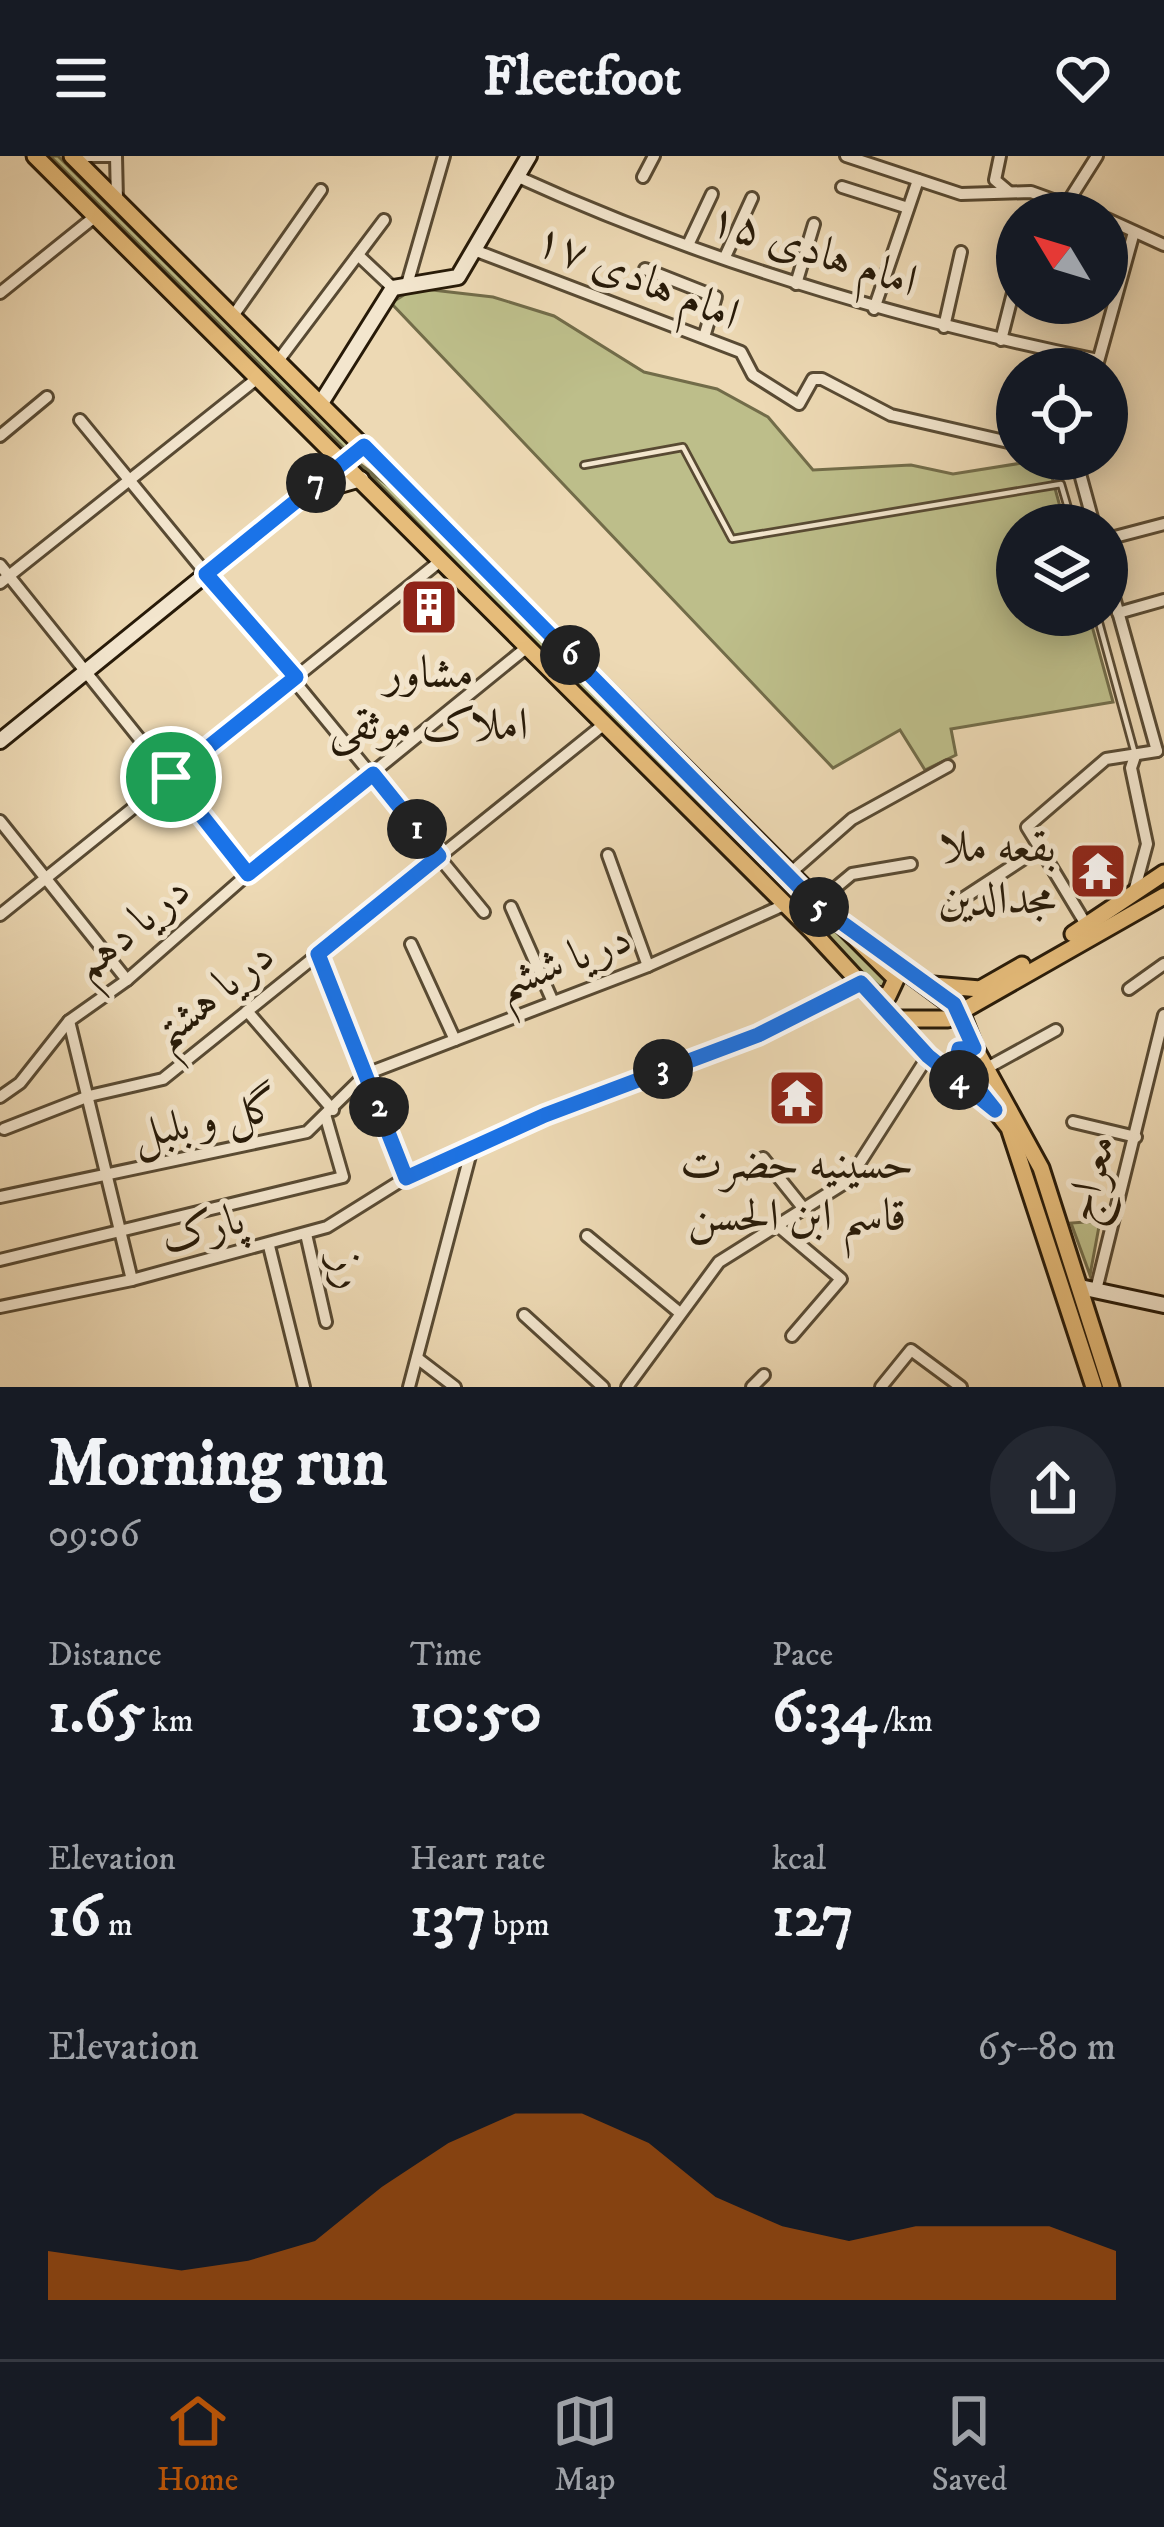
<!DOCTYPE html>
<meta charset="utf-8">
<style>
body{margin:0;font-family:"IM FELL DW Pica",Amiri,serif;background:#242831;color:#f1f3f6;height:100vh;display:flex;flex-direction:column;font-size:45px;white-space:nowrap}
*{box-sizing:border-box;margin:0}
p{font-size:39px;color:#9ea1a6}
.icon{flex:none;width:66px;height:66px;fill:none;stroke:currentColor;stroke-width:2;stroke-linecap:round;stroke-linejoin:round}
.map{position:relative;height:1231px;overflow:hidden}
.details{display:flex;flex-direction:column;background:#171b24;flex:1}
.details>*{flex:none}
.needle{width:78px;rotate:308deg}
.tools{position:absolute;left:996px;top:36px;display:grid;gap:24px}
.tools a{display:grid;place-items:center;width:132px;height:132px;border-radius:50%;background:#171b24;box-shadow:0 6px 30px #0003;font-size:60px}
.pin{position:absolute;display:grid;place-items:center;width:102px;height:102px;color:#fff;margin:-51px;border:6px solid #fff;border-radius:50%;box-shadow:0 3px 12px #0007}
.km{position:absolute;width:60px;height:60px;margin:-30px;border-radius:50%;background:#222;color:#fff;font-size:33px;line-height:60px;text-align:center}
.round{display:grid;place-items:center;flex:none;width:126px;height:126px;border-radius:63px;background:#242831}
.overview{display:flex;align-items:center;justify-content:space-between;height:204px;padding:0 48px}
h1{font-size:66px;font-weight:700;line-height:90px}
.figures{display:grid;grid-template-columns:repeat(3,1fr);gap:18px;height:204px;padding:12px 48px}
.figures div{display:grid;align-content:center}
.figures b{font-size:60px;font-weight:700}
.figures small{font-size:33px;font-weight:400}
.figures p{font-size:33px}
.chart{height:336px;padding:24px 48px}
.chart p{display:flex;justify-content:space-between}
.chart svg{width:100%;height:216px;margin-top:12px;fill:#b45309;opacity:.7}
header{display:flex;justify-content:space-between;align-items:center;height:156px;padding:0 48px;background:#171b24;font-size:54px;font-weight:700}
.menu{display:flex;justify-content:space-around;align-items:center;height:168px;border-top:3px solid #363941;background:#171b24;font-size:33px;color:#9ea1a6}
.menu a{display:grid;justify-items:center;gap:6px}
.menu .selected{color:#b45309}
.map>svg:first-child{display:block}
.green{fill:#bdbe8a;stroke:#726c49;stroke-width:3}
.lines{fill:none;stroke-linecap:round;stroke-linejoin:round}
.lane-casing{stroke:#584a33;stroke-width:10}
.street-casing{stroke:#584a33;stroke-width:16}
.secondary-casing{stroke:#271a08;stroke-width:20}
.primary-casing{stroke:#271a08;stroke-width:21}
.lane{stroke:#f3e6ce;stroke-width:4.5}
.street{stroke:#f3e6ce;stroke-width:10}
.secondary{stroke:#f3e6ce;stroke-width:14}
.primary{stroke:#e6bc7a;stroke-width:15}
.route-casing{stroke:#fff;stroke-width:24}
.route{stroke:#1a73e8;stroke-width:15}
.labels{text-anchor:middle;stroke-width:10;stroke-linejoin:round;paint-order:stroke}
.street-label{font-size:45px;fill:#271a08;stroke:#f3e6ce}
.poi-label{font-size:45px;fill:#271a08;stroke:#f3e6ce}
</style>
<header><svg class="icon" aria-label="menu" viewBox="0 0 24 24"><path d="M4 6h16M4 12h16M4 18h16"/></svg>Fleetfoot<svg class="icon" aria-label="heart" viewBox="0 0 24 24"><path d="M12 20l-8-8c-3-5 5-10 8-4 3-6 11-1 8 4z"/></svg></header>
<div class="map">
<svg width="1164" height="1231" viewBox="0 0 1164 1231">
<rect width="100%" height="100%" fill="#edd9b4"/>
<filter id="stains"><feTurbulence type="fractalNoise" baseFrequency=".00167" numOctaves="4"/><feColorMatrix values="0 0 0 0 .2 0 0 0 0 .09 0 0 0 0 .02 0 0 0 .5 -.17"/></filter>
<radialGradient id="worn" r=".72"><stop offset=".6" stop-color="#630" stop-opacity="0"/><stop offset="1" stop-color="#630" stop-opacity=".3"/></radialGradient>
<g class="green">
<polygon points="50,0 58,0 353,292 348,296"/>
<polygon points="415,132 493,141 554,160 644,216 717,233 768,261 813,314 911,309 953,318 1047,303 1065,369 1017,369 1017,459 1089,459 1113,546 951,573 956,599 925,614 900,574 833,612 391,147"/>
<polygon points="360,308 394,334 885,824 883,833 813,776"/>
<polygon points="1100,1065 1090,1119 1071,1067"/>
</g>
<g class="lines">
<g class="lane-casing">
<g id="lane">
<polyline points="584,309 683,291 732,383 1061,328 1073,369"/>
<polyline points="1097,459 1135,598"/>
</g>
</g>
<g class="street-casing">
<g id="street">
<polyline points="73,0 115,0"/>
<polyline points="116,0 117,44"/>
<polyline points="846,0 961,38 1031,36 1089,57"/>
<polyline points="1000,0 995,24 1008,35"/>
<path d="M 516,20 C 702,105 898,163 1098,204"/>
<polyline points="643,21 654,0"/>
<polyline points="842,31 908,52"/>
<polyline points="1066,49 1097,0"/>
<polyline points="1107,63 1164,89"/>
<polyline points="688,89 712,38"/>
<polyline points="474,94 741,196 753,219 799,248 813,223 822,223 891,259 1017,288"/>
<polyline points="358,99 393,132"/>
<polyline points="725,101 752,42"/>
<polyline points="645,113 716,141 704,181"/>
<polyline points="408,125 444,0"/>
<polyline points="796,128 814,68"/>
<polyline points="0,137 97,59"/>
<polyline points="874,153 918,24"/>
<polyline points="233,160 321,34"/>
<polyline points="944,171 961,96"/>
<polyline points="1001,184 1017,121"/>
<polyline points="278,205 384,64"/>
<polyline points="1096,213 1134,76"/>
<polyline points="1010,246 1017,247"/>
<polyline points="80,264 484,756"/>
<polyline points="0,280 47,241"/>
<polyline points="1076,303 1094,369"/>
<polyline points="1107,383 1164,368"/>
<polyline points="0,409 248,718"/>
<polyline points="1107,416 1157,595"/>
<polyline points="0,427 259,221"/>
<polyline points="1118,457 1164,444"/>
<polyline points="0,665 127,824"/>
<polyline points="1040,692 1087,770"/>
<polyline points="608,699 648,810"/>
<polyline points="787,720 852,663 948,610"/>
<polyline points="1134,736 1147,688 1131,612 1135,600"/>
<polyline points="816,748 852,718 911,708"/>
<polyline points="953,749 1040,692 1027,671 1106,603 1157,595"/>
<polyline points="511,751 553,846"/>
<polyline points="0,759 439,406"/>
<polyline points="411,788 455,884"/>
<polyline points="318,798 407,1021"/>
<polyline points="1129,833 1164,808"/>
<polyline points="247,855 333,954"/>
<polyline points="69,865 132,1124"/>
<polyline points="987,912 1056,874"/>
<polyline points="0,941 20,927 69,865 127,824 248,718 526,492"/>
<polyline points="1073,966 1136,981"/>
<polyline points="4,973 89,940 163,923 603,569"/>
<polyline points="763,1002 804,1053"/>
<polyline points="0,1041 307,976 366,918 648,810 784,749"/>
<polyline points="778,1070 841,1123 792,1180"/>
<polyline points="306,1078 326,1166"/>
<polyline points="587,1080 680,1157"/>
<polyline points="269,1090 304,1231"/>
<polyline points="0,1104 343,1021 326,962"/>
<polyline points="1096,1134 1164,859"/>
<polyline points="0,1151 132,1124 327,1071 407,1021 545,959 758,879 861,827"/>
<polyline points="524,1159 603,1231"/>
<polyline points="417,1202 455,1231"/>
<polyline points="409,1231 472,992"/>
<polyline points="627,1231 719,1106 848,1025 928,900"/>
<polyline points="752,1231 764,1219"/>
<polyline points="881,1231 911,1194 961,1231"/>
</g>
</g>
<g class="secondary-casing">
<g id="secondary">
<polyline points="321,247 393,132 458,121 529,0"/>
<polyline points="312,337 361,323"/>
<polyline points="0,585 364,290"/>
<polyline points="1080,1131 1164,1149"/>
</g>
</g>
<g class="primary-casing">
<g id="primary">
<polyline points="35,0 813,776 928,900 995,954 1009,972 1094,1231"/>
<polyline points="72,0 896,823 888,840 872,839"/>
<polyline points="1073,778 1164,717"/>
<polyline points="876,793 961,856 975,892 1041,1012 1111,1231"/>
<polyline points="933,829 980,833 1022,809"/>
<polyline points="894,863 948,863 1164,740"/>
<polyline points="975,892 959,893 955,905 982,935"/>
</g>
</g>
<use href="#lane" class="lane"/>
<use href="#street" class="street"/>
<use href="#secondary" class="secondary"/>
<use href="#primary" class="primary"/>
</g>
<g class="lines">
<g class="route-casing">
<polygon id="route" points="364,290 816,748 954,848 974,892 959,893 956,905 995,954 928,900 861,827 758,879 545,959 406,1022 318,798 439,700 373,618 248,718 171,621 296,521 206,418"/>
</g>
<use href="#route" class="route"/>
</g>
<defs>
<g id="building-square" transform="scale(3)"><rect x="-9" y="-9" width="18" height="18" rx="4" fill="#8f2418" stroke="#f3e6ce"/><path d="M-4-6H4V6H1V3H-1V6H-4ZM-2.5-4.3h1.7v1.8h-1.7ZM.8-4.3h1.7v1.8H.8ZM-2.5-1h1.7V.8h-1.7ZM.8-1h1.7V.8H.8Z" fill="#fff"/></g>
<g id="temple-square" transform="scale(3)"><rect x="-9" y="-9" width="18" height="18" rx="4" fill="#8f2418" stroke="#f3e6ce"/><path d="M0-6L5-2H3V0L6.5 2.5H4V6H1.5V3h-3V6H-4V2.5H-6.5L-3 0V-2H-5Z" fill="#fff"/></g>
</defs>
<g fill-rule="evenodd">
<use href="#building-square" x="429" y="451"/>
<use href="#temple-square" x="1098" y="715"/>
<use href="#temple-square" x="797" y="942"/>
</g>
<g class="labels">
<g class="street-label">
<text transform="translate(814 92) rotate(18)" y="16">امام هادی ۱۵</text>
<text transform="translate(638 119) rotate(22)" y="16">امام هادی ۱۷</text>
<text transform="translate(130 770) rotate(-40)" y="16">دریا دهم</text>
<text transform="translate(563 803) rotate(-21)" y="16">دریا ششم</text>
<text transform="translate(211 837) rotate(-39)" y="16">دریا هشتم</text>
<text transform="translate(205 962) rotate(-12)" y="16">گل و بلبل</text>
<text transform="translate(1088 1022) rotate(-75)" y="16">معراج</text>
<text transform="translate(202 1070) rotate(-14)" y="16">پارک</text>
<text transform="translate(351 1114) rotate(77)" y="16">رز</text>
</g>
<g class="poi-label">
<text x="429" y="531">مشاور<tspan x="429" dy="52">املاک موثقی</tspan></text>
<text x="1056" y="705" text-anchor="end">بقعه ملا<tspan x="1056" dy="52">مجدالدين</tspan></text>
<text x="797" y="1022">حسینیه حضرت<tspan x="797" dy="52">قاسم ابن الحسن</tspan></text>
</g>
</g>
<rect width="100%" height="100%" filter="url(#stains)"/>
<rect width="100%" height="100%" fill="url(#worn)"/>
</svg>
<div class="tools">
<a><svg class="needle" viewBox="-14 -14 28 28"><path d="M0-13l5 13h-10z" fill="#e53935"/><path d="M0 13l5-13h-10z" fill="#9ea1a6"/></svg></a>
<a><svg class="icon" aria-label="locate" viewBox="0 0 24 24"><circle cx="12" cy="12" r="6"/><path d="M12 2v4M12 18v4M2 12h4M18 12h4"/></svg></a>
<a><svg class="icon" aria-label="layers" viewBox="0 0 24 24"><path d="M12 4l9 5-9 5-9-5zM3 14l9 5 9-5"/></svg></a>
</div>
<div class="pin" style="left:171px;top:621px;background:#1e9e55"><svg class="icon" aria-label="arrive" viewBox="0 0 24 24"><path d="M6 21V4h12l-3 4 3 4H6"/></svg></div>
<b class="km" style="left:417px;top:673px">1</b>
<b class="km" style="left:379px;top:951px">2</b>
<b class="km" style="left:663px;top:913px">3</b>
<b class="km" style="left:959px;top:924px">4</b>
<b class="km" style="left:819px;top:751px">5</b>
<b class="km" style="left:570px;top:499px">6</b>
<b class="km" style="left:316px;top:327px">7</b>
</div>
<section class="details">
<div class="overview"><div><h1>Morning run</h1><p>09:06</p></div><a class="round"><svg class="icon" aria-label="share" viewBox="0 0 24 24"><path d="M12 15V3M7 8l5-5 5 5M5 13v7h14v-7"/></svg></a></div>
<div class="figures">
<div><p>Distance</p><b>1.65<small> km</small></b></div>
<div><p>Time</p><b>10:50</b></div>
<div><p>Pace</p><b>6:34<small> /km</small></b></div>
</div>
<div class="figures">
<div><p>Elevation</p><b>16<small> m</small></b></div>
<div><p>Heart rate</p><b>137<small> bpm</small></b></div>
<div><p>kcal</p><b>127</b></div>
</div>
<div class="chart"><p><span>Elevation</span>65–80 m</p>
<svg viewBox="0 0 160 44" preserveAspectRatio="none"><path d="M0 44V34L10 36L20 38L30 36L40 32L50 21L60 12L70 6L80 6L90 12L100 23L110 29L120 32L130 29L140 29L150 29L160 34V44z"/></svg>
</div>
</section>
<nav class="menu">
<a class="selected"><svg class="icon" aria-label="home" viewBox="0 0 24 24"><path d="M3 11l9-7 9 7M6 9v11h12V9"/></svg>Home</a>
<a><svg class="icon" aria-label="map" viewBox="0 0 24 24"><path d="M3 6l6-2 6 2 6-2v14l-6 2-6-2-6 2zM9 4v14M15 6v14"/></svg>Map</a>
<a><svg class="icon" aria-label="saved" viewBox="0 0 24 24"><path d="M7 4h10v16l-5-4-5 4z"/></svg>Saved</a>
</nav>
